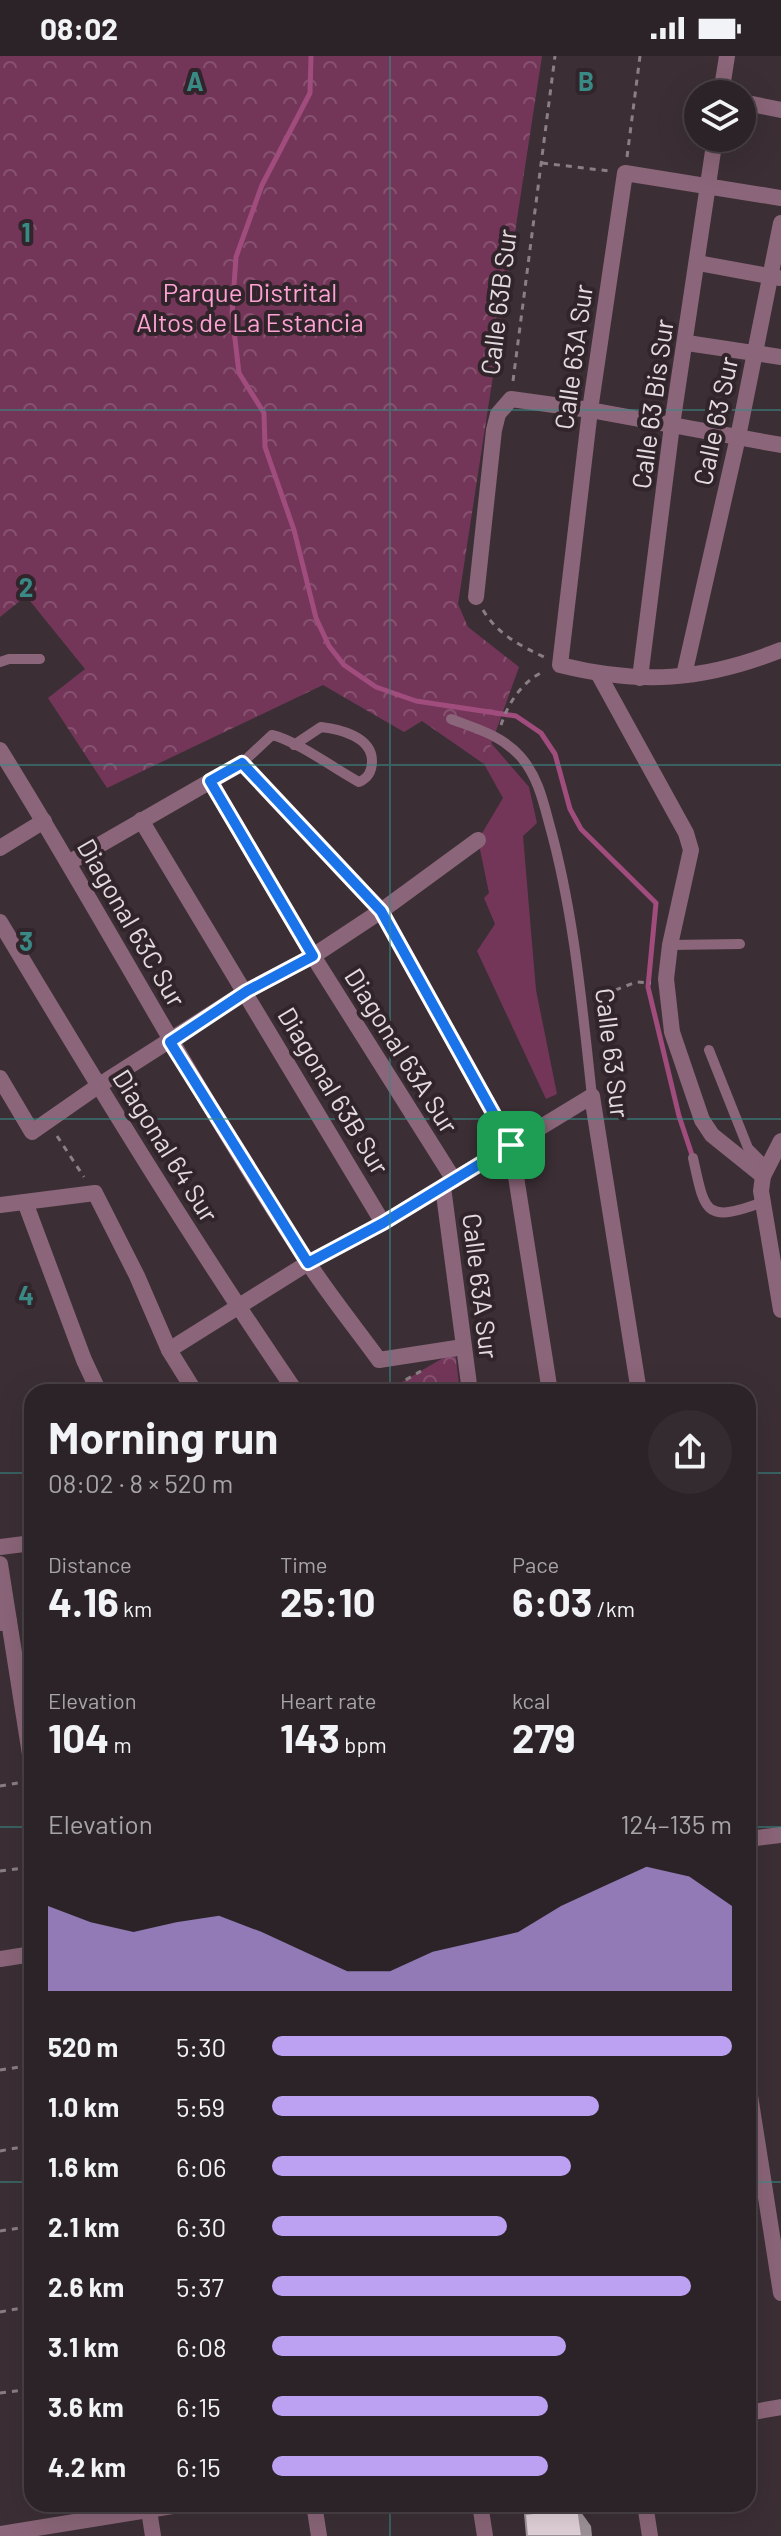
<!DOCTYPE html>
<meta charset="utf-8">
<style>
body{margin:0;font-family:Barlow,sans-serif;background:#342b30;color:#f1f3f6;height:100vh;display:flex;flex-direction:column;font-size:30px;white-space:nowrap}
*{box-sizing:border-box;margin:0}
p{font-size:26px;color:#a6a4a8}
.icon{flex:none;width:44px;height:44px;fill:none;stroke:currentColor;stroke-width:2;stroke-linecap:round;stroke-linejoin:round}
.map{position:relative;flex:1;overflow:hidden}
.details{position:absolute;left:24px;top:1328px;width:732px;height:1128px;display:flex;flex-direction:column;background:#2c2328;border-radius:24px;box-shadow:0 8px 32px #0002,0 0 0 2px #484045}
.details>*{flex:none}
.controls{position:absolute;left:684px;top:24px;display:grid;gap:16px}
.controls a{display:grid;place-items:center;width:72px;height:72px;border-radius:50%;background:#2c2328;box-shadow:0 8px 32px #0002,0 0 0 2px #484045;font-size:40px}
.pin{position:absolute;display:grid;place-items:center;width:68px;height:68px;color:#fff;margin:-34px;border-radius:16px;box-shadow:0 4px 12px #0006}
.round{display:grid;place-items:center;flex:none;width:84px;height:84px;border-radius:42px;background:#342b30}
.head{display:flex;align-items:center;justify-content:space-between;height:136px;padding:0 24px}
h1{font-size:44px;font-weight:700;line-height:60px}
.stats{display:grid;grid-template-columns:repeat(3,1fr);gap:12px;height:136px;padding:8px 24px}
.stats div{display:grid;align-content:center}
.stats b{font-size:40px;font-weight:700}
.stats small{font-size:22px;font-weight:400}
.stats p{font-size:22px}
.chart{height:224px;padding:16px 24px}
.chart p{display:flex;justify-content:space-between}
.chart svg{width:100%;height:144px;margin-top:8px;fill:#bca0f2;opacity:.7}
ul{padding:0 24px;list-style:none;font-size:26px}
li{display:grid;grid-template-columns:128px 96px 1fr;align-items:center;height:60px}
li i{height:20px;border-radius:10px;background:#bca0f2}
.status{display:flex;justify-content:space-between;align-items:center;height:56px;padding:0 40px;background:#2c2328;direction:ltr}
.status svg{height:22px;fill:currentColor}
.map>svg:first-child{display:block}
.grass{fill:#733659}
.park{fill:url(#park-crowns)}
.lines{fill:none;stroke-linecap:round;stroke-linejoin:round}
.stream{stroke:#a04c7d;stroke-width:5}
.path{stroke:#897f84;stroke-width:3;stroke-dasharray:6 6;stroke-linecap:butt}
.service{stroke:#8b6579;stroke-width:10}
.minor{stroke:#8b6579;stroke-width:16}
.tertiary{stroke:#8b6579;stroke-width:16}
.shaded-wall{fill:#9e9399}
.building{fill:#e2d2da;stroke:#9e9399;stroke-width:2}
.route-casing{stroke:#fff;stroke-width:16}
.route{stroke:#1a73e8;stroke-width:10}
.grid{fill:none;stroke:#398a85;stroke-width:2;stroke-opacity:0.55}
.labels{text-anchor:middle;stroke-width:8;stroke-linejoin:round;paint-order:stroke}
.park-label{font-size:26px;fill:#fea2d4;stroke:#31252b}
.street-label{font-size:26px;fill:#e3dbdf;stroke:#31252b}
.grid-label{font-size:26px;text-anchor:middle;font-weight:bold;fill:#398a85;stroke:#31252b;stroke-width:8;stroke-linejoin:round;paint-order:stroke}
</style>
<div class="status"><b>08:02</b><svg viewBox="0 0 49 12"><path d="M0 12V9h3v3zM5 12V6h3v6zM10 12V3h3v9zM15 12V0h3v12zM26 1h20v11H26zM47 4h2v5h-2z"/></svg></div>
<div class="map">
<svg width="781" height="2480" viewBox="0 0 781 2480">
<defs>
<pattern id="park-crowns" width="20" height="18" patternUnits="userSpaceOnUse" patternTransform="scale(2)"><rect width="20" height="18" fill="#733659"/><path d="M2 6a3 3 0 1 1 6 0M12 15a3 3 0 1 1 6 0" fill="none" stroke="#875270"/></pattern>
</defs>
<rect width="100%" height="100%" fill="#3b2f35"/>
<polygon class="grass" points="491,687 529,731 537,767 523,780 536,934 557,1038 546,1043 477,895 495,868 484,842 489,837 478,784 503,742 484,708"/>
<g class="park">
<polygon points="0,0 542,0 458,548 468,571 519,611 484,708 422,665 404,676 323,629 107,732 48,642 85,613 26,540 0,561"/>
<polygon points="455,1295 460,1336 385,1336"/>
</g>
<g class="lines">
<polyline class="stream" points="311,0 310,37 262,129 236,201 232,258 239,317 264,357 265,391 294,474 316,562 329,590 344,609 376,631 416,645 516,660 541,677 555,698 570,753 581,773 656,847 648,931 679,1060 693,1102"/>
<g class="path">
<polyline points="627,101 640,0"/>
<polyline points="542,107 609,115"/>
<polyline points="513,325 555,0"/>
<path d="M 483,554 C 498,579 521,590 546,602"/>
<path d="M 501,669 C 508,647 523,624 545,615"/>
<polyline points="593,943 636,926 651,927"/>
<polyline points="57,1080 84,1121"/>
<polyline points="385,1336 421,1315"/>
<polyline points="0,1730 24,1726"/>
<polyline points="0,1815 32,1811"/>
<polyline points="0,2014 32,2009"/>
<polyline points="0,2095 32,2089"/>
<polyline points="0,2175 32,2170"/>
<polyline points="0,2256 32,2250"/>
<polyline points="0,2337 32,2333"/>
</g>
<g class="service">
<polyline points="0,606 9,603 40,603"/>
<path d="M 451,663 C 477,673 501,679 520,700 C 537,719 543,744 549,767 C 574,856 582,949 592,1040"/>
<path d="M 242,707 L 272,679 C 295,684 337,714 359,726 C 368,722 372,716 372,705 C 372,681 340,673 321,671 L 294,689"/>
<polyline points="670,889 740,888"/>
<polyline points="709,994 748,1092 767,1111"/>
<path d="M 693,1102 C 705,1156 704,1168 763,1146"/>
</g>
<g class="minor">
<polyline points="721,38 727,0"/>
<polyline points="742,46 781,54"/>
<path d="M 781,142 L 625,117 L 590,354 L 560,609 C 641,629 703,625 781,594"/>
<polyline points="698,207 779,222"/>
<polyline points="687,287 781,301"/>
<polyline points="476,541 494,374 498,358 511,343 590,354 781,389"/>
<polyline points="599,619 686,777 691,794 670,889 666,923 672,976 702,1064 712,1079 763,1120"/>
<polyline points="684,619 738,381 781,167"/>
<polyline points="640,622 672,369 715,82"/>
<path d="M 0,694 C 105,863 197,1039 307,1205 C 329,1239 355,1271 379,1304 L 463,1291"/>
<polyline points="210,725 313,900 454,1124"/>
<polyline points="141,764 383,1167"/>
<polyline points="0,792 44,765"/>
<polyline points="70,806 242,707 381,855 511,1089 550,1336"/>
<path d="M 0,866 C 95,1025 191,1183 296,1336"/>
<polyline points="0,1022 32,1076 98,1030 247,935 313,900 381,855 478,784"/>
<polyline points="443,1131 470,1336"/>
<polyline points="25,1146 84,1304 99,1336"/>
<polyline points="0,1149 95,1137 137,1220 169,1294 195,1336"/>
<polyline points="169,1294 308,1207 383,1167 592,1040 639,1336"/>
<polyline points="0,1491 32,1487"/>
<polyline points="0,1508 9,1565"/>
<polyline points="0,1903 32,1898"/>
<polyline points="148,2448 153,2480"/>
<polyline points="314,2448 319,2480"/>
<polyline points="480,2448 485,2480"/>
<polyline points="0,2478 185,2448"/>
</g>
<g class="tertiary">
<polyline points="781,1085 763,1120 761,1135 781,1254"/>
<polyline points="0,1567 9,1565 32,1711"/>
<polyline points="748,1783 781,1779"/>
<polyline points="748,2027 781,2237"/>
<polyline points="748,2357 781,2351"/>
<polyline points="645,2448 650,2480"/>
</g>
</g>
<polygon class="shaded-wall" points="578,2452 591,2470 592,2480 582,2480"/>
<polygon class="building" points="578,2452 582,2480 527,2480 525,2458"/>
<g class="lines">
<g class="route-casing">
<polygon id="route" points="242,707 381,855 511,1089 383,1167 308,1207 170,986 247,935 313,900 210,725"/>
</g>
<use href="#route" class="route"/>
</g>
<path class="grid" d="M 390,0 L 390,1336M 0,354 L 781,354M 0,709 L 781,709M 0,1063 L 781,1063M 0,1417 L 32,1417M 748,1417 L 781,1417M 0,1771 L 32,1771M 748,1771 L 781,1771M 0,2126 L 32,2126M 748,2126 L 781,2126M 390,2448 L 390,2480"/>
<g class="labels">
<g class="park-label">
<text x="250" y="246">Parque Distrital<tspan x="250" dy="30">Altos de La Estancia</tspan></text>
</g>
<g class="street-label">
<text transform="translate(499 246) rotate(-83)" y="9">Calle 63B Sur</text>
<text transform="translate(574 301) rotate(-82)" y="9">Calle 63A Sur</text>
<text transform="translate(653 348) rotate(-82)" y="9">Calle 63 Bis Sur</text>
<text transform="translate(716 365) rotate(-78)" y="9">Calle 63 Sur</text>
<text transform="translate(131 867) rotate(60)" y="9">Diagonal 63C Sur</text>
<text transform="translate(401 995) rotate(58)" y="9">Diagonal 63A Sur</text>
<text transform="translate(612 997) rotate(83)" y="9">Calle 63 Sur</text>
<text transform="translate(333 1035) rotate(59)" y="9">Diagonal 63B Sur</text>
<text transform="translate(165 1090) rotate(58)" y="9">Diagonal 64 Sur</text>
<text transform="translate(480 1230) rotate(83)" y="9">Calle 63A Sur</text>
</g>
</g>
<g class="grid-label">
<text x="195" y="35">A</text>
<text x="586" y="35">B</text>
<text x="26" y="186">1</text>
<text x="26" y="541">2</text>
<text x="26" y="895">3</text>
<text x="26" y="1249">4</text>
</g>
</svg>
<div class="controls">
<a><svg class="icon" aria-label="layers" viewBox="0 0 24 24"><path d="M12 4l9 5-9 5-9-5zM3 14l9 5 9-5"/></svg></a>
</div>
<div class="pin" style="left:511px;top:1089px;background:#1e9e55"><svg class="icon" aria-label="arrive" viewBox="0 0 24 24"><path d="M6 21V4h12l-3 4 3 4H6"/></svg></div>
<section class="details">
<div class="head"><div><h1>Morning run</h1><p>08:02 · 8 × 520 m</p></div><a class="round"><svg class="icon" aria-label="share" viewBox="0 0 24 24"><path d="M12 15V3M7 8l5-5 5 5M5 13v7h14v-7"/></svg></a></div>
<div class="stats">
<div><p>Distance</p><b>4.16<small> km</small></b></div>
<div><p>Time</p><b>25:10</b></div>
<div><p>Pace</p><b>6:03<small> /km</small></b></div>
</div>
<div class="stats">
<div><p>Elevation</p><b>104<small> m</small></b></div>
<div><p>Heart rate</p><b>143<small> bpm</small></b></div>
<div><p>kcal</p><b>279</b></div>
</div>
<div class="chart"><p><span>Elevation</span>124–135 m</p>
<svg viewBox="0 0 160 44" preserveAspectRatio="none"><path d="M0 44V18L10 23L20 26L30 23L40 21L50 26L60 32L70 38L80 38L90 32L100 29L110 26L120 18L130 12L140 6L150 9L160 18V44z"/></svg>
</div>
<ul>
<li><b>520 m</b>5:30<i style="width:100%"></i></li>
<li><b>1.0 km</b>5:59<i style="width:71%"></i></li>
<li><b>1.6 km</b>6:06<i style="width:65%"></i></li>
<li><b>2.1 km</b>6:30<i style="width:51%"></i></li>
<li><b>2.6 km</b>5:37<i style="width:91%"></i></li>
<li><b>3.1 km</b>6:08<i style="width:64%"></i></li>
<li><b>3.6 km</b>6:15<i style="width:60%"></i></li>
<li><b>4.2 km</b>6:15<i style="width:60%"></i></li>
</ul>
</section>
</div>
